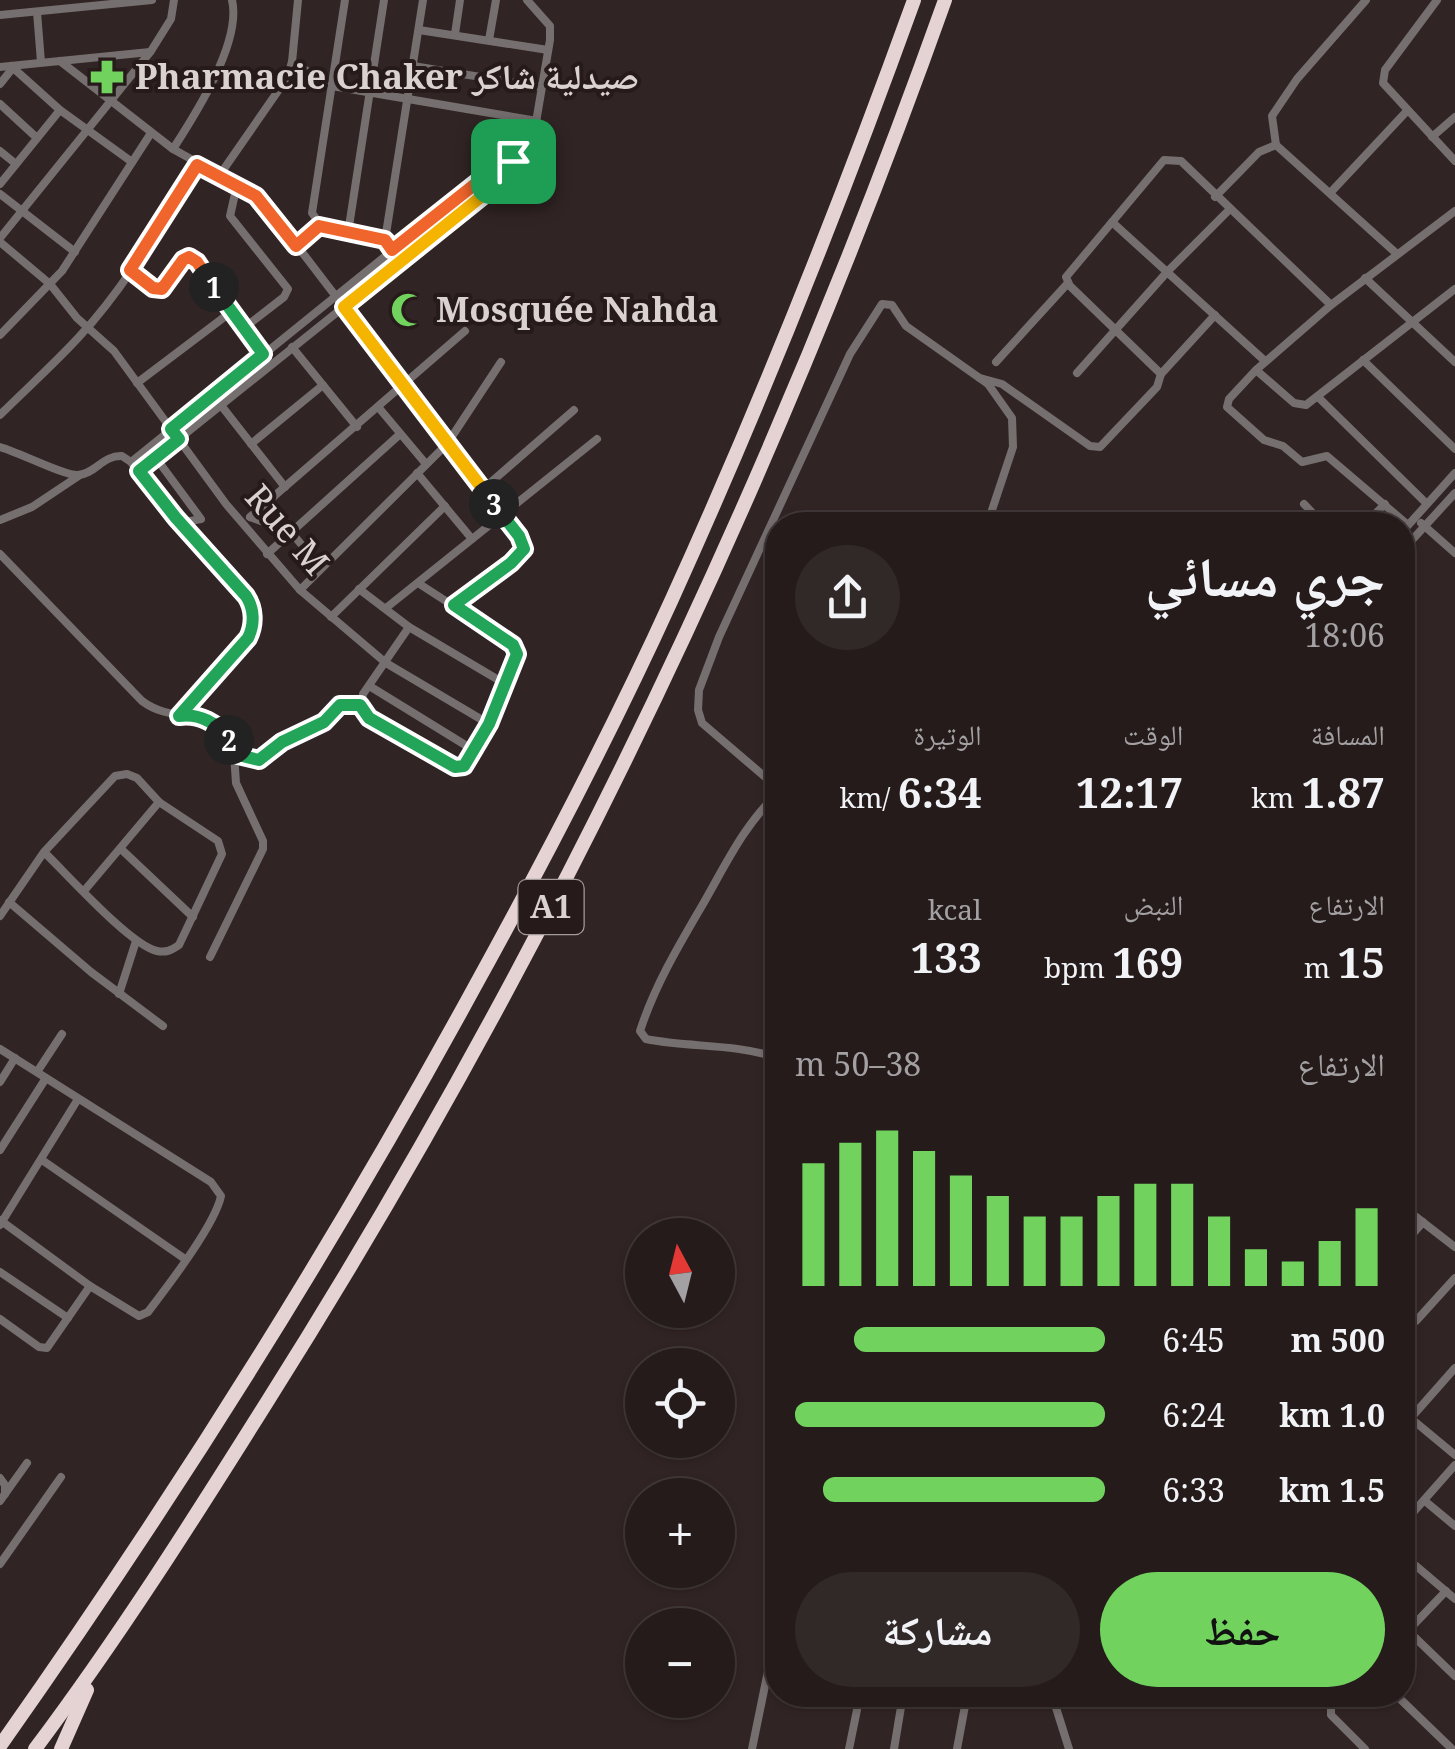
<!DOCTYPE html>
<html lang="ar">
<meta charset="utf-8">
<style>
body{margin:0;font-family:"Noto Serif","Noto Naskh Arabic",serif;background:#312828;color:#f1f3f6;direction:rtl;height:100vh;display:flex;flex-direction:column;font-size:38px;white-space:nowrap}
*{box-sizing:border-box;margin:0}
p{font-size:32px;color:#a3a1a3}
.icon{flex:none;width:55px;height:55px;fill:none;stroke:currentColor;stroke-width:2;stroke-linecap:round;stroke-linejoin:round}
.map{position:relative;flex:1;overflow:hidden;direction:ltr}
.details{position:absolute;left:765px;top:512px;width:650px;height:1195px;display:flex;flex-direction:column;background:#251b1b;border-radius:40px;box-shadow:0 2px 8px #0004,0 0 0 2px #42393a;direction:rtl}
.details>*{flex:none}
.needle{width:65px;rotate:353deg}
.buttons{position:absolute;left:625px;top:1218px;display:grid;gap:20px}
.buttons a{display:grid;place-items:center;width:110px;height:110px;border-radius:50%;background:#251b1b;box-shadow:0 2px 8px #0004,0 0 0 2px #42393a;font-size:50px}
.pin{position:absolute;display:grid;place-items:center;width:85px;height:85px;color:#fff;margin:-42px;border-radius:20px;box-shadow:0 5px 15px #0006}
.km{position:absolute;width:50px;height:50px;margin:-25px;border-radius:50%;background:#222;color:#fff;font-size:28px;line-height:50px;text-align:center}
.round{display:grid;place-items:center;flex:none;width:105px;height:105px;border-radius:52px;background:#312828}
.overview{display:flex;align-items:center;justify-content:space-between;height:170px;padding:0 30px}
h1{font-size:55px;font-weight:700;line-height:75px}
.stats{display:grid;grid-template-columns:repeat(3,1fr);gap:15px;height:170px;padding:10px 30px}
.stats div{display:grid;align-content:center}
.stats b{font-size:42px;font-weight:700}
.stats small{font-size:28px;font-weight:400}
.stats p{font-size:28px}
.chart{height:280px;padding:20px 30px}
.chart p{display:flex;justify-content:space-between}
.chart svg{width:100%;height:180px;margin-top:10px;stroke:#71d35e;stroke-width:6}
.action{display:flex;gap:20px;margin-top:auto;padding:20px 30px}
.action a{flex:1;height:115px;border-radius:60px;background:#71d35e;color:#111;font-size:40px;font-weight:700;line-height:115px;text-align:center}
.action a+a{background:#312828;color:#f1f3f6}
ul{padding:0 30px;list-style:none;font-size:32px}
li{display:grid;grid-template-columns:160px 120px 1fr;align-items:center;height:75px}
li i{height:25px;border-radius:12px;background:#71d35e}
.map>svg:first-child{display:block}
.lines{fill:none;stroke-linecap:round;stroke-linejoin:round}
.street{stroke:#766f6f;stroke-width:8}
.highway{stroke:#e5d3d3;stroke-width:14}
.split-1-casing{stroke:#fff;stroke-width:20}
.split-2-casing{stroke:#fff;stroke-width:20}
.split-3-casing{stroke:#fff;stroke-width:20}
.split-4-casing{stroke:#fff;stroke-width:20}
.split-1{stroke:#f0652b;stroke-width:12}
.split-2{stroke:#22a559;stroke-width:12}
.split-3{stroke:#22a559;stroke-width:12}
.split-4{stroke:#f5b400;stroke-width:12}
.labels{text-anchor:middle;stroke-width:8;stroke-linejoin:round;paint-order:stroke}
.shield{fill:#271a1b;stroke:#a49a9a;stroke-width:2.5}
.shield-label{font-size:32px;font-weight:bold;fill:#dad1d1}
.poi-label{font-size:35px;font-weight:bold;fill:#dad1d1;stroke:#271a1b;text-anchor:start}
.street-label{font-size:35px;fill:#dad1d1;stroke:#271a1b}
</style>
<div class="map">
<svg width="1455" height="1749" viewBox="0 0 1455 1749">
<rect width="100%" height="100%" fill="#312424"/>
<g class="lines">
<g class="street">
<polyline points="345,0 312,213 323,228 385,240"/>
<polyline points="1437,0 1385,70 1383,83 1455,161"/>
<polyline points="37,12 41,62"/>
<polyline points="0,15 152,0"/>
<polyline points="419,30 548,50"/>
<polyline points="455,34 460,0"/>
<polyline points="489,40 496,0"/>
<polyline points="60,61 173,149 248,191 266,205 519,536 523,546 521,553 454,605"/>
<polyline points="292,62 332,86 537,121"/>
<polyline points="11,66 60,110 132,162"/>
<polyline points="413,66 542,87"/>
<polyline points="0,67 150,52"/>
<polyline points="0,84 12,69"/>
<polyline points="0,104 37,138"/>
<polyline points="1432,137 1455,117"/>
<polyline points="1276,145 1272,116 1297,79 1366,0"/>
<path d="M 173,149 C 195,115 242,42 232,0"/>
<polyline points="0,151 16,164"/>
<polyline points="219,176 287,78 292,62 298,0"/>
<polyline points="0,184 60,110"/>
<polyline points="237,185 230,216 288,289 284,297 244,328"/>
<polyline points="1331,192 1406,112"/>
<polyline points="0,194 75,252"/>
<polyline points="1215,197 1259,152 1276,145 1397,254"/>
<polyline points="1455,211 1331,305 1256,370 1294,403 1306,405 1455,289"/>
<polyline points="1112,222 1265,361"/>
<polyline points="348,233 384,0"/>
<polyline points="0,238 151,51 171,19 174,0"/>
<polyline points="0,242 50,284 77,318 114,351 226,504 300,590 386,663 489,724"/>
<polyline points="296,246 319,226"/>
<polyline points="392,250 385,240 423,0"/>
<polyline points="130,270 159,289 166,286 183,260 194,259 263,354"/>
<polyline points="1365,278 1455,362"/>
<polyline points="0,335 62,271 151,133"/>
<polyline points="292,347 357,427"/>
<polyline points="1363,360 1455,449"/>
<polyline points="996,362 1068,283"/>
<polyline points="1256,370 1229,399 1227,407 1264,440 1283,446 1302,462 1327,456 1408,525"/>
<polyline points="1077,373 1168,271 1229,210"/>
<polyline points="1161,374 1070,286 1066,277 1164,160 1181,161 1331,305"/>
<polyline points="980,378 1002,384 1090,446 1100,447 1157,387 1161,374 1215,315"/>
<polyline points="137,383 231,312"/>
<polyline points="1318,397 1426,503"/>
<polyline points="220,404 285,487"/>
<polyline points="379,408 426,464"/>
<path d="M 0,415 C 26,389 53,365 78,338 C 126,287 161,224 197,165"/>
<polyline points="251,444 323,385"/>
<path d="M 0,447 C 19,452 64,476 78,475 C 95,474 103,455 122,456 L 131,462 L 180,523 L 201,519 L 156,458"/>
<polyline points="131,462 498,165 513,161"/>
<polyline points="139,471 507,176 535,128 550,40 550,26 527,0"/>
<polyline points="417,473 472,539"/>
<polyline points="482,490 574,410"/>
<polyline points="1304,504 1324,525"/>
<polyline points="250,517 465,331"/>
<polyline points="250,517 291,532 321,568"/>
<polyline points="0,520 32,507 80,475"/>
<polyline points="1421,523 1455,553"/>
<polyline points="1364,525 1385,504"/>
<polyline points="1402,532 1455,473"/>
<polyline points="1402,551 1455,493"/>
<path d="M 0,554 L 142,701 C 178,728 215,699 234,754 L 259,761 L 283,742 L 317,727 L 340,705 L 360,705"/>
<polyline points="267,554 399,435"/>
<polyline points="359,589 409,627 507,685"/>
<polyline points="300,590 447,444 501,362"/>
<polyline points="386,608 597,439"/>
<polyline points="331,617 445,506"/>
<path d="M 409,627 L 363,694 L 361,709 L 369,718 L 460,769 C 484,750 512,681 517,651 L 506,640 L 418,583"/>
<polyline points="371,687 475,751"/>
<polyline points="179,716 248,638 253,624 249,600 183,523"/>
<polyline points="778,788 702,723 698,710 699,690 719,637 850,354 882,304 892,305 906,326 988,384 1012,418 1013,447 987,525"/>
<path d="M 778,793 C 744,825 726,864 703,904 C 679,945 655,985 640,1031 L 646,1039 C 690,1048 734,1043 778,1058"/>
<polyline points="121,849 193,917"/>
<polyline points="84,891 159,802"/>
<polyline points="9,902 91,972 163,1026"/>
<path d="M 0,916 L 44,852 L 115,776 L 127,774 L 137,778 L 159,802 L 218,841 L 222,854 L 179,945 C 172,950 166,953 157,951 C 130,945 67,874 44,852"/>
<polyline points="210,957 263,849 263,841 236,783 234,754"/>
<polyline points="119,994 136,941"/>
<path d="M 0,1049 L 211,1182 L 221,1196 C 215,1225 167,1287 148,1312 L 139,1316 L 90,1286 L 0,1220"/>
<polyline points="37,1072 62,1034"/>
<polyline points="0,1082 15,1058"/>
<polyline points="0,1150 46,1078"/>
<polyline points="42,1160 185,1259"/>
<polyline points="1402,1206 1455,1247"/>
<polyline points="0,1225 78,1099"/>
<polyline points="1402,1246 1423,1222"/>
<polyline points="0,1272 68,1318"/>
<polyline points="0,1319 39,1347 47,1348 90,1286"/>
<polyline points="1402,1323 1410,1325 1416,1321 1455,1278"/>
<polyline points="1402,1411 1455,1455"/>
<polyline points="1402,1428 1455,1368"/>
<polyline points="0,1478 5,1485 5,1494"/>
<polyline points="0,1501 27,1463"/>
<polyline points="1425,1501 1455,1526"/>
<polyline points="1402,1525 1455,1465"/>
<polyline points="1402,1554 1455,1599"/>
<polyline points="0,1564 61,1477"/>
<polyline points="1402,1625 1455,1676"/>
<polyline points="1402,1637 1446,1591"/>
<polyline points="1052,1695 1069,1749"/>
<polyline points="1342,1695 1331,1706 1331,1715 1365,1749"/>
<polyline points="1396,1695 1452,1749"/>
<polyline points="752,1749 778,1622"/>
<polyline points="849,1749 860,1695"/>
<polyline points="894,1749 903,1695"/>
<polyline points="957,1749 967,1695"/>
</g>
<g class="highway">
<path d="M 0,1746 C 172,1502 331,1250 474,988 C 544,861 612,731 672,599 C 761,403 841,202 914,0"/>
<path d="M 35,1749 C 119,1637 193,1520 267,1402 C 545,962 770,491 945,0"/>
<polyline points="61,1749 87,1690"/>
</g>
</g>
<g class="lines">
<g class="split-1-casing">
<polyline id="split-1" points="214,287 197,262 189,257 183,260 162,289 153,288 130,270 197,165 256,196 296,246 319,226 385,240 392,250 498,166 513,161"/>
</g>
<g class="split-2-casing">
<path id="split-2" d="M 214,287 L 263,354 L 171,429 L 179,439 L 139,471 L 176,518 L 246,596 C 254,608 255,624 248,638 L 179,716 C 199,713 218,723 229,740"/>
</g>
<g class="split-3-casing">
<polyline id="split-3" points="229,740 234,754 259,760 282,742 324,722 340,705 360,705 369,718 455,767 464,766 489,724 517,654 513,645 454,605 511,563 524,549 519,536 494,504"/>
</g>
<g class="split-4-casing">
<polyline id="split-4" points="494,504 344,307 507,176 513,161"/>
</g>
<use href="#split-1" class="split-1"/>
<use href="#split-2" class="split-2"/>
<use href="#split-3" class="split-3"/>
<use href="#split-4" class="split-4"/>
</g>
<defs>
<g id="pharmacy-bare" transform="scale(2.7)"><path d="M-2-6h4v4h4v4h-4v4h-4v-4h-4v-4h4Z" fill="#71d35e" stroke="#271a1b" stroke-width="2.5" paint-order="stroke"/></g>
<g id="mosque-bare" transform="scale(2.7)"><path d="M3.5-4.9A6 6 0 1 0 3.5 4.9A5 5 0 1 1 3.5-4.9Z" fill="#71d35e" stroke="#271a1b" stroke-width="2.5" paint-order="stroke"/></g>
</defs>
<g fill-rule="evenodd">
<use href="#pharmacy-bare" x="107" y="77"/>
<use href="#mosque-bare" x="408" y="310"/>
</g>
<g class="labels">
<rect class="shield" x="518.5" y="880" width="65" height="54" rx="8"/>
<g class="shield-label">
<text x="551" y="918">A1</text>
</g>
<g class="poi-label">
<text x="135" y="89">Pharmacie Chaker صيدلية شاكر</text>
<text x="436" y="322">Mosquée Nahda</text>
</g>
<g class="street-label">
<text transform="translate(287 530) rotate(49)" y="12">Rue M</text>
</g>
</g>
</svg>
<div class="buttons">
<a><svg class="needle" viewBox="-14 -14 28 28"><path d="M0-13l5 13h-10z" fill="#e53935"/><path d="M0 13l5-13h-10z" fill="#a3a1a3"/></svg></a>
<a><svg class="icon" aria-label="locate" viewBox="0 0 24 24"><circle cx="12" cy="12" r="6"/><path d="M12 2v4M12 18v4M2 12h4M18 12h4"/></svg></a>
<a>+</a>
<a>−</a>
</div>
<div class="pin" style="left:513px;top:161px;background:#1e9e55"><svg class="icon" aria-label="arrive" viewBox="0 0 24 24"><path d="M6 21V4h12l-3 4 3 4H6"/></svg></div>
<b class="km" style="left:214px;top:287px">1</b>
<b class="km" style="left:229px;top:740px">2</b>
<b class="km" style="left:494px;top:504px">3</b>
<section class="details">
<div class="overview"><div><h1>جري مسائي</h1><p>18:06</p></div><a class="round"><svg class="icon" aria-label="share" viewBox="0 0 24 24"><path d="M12 15V3M7 8l5-5 5 5M5 13v7h14v-7"/></svg></a></div>
<div class="stats">
<div><p>المسافة</p><b>1.87<small> km</small></b></div>
<div><p>الوقت</p><b>12:17</b></div>
<div><p>الوتيرة</p><b>6:34<small> /km</small></b></div>
</div>
<div class="stats">
<div><p>الارتفاع</p><b>15<small> m</small></b></div>
<div><p>النبض</p><b>169<small> bpm</small></b></div>
<div><p>kcal</p><b>133</b></div>
</div>
<div class="chart"><p><span>الارتفاع</span>38–50 m</p>
<svg viewBox="0 0 160 44" preserveAspectRatio="none"><path d="M5 44V14M15 44V9M25 44V6M35 44V11M45 44V17M55 44V22M65 44V27M75 44V27M85 44V22M95 44V19M105 44V19M115 44V27M125 44V35M135 44V38M145 44V33M155 44V25"/></svg>
</div>
<ul>
<li><b>500 m</b>6:45<i style="width:81%"></i></li>
<li><b>1.0 km</b>6:24<i style="width:100%"></i></li>
<li><b>1.5 km</b>6:33<i style="width:91%"></i></li>
</ul>
<div class="action"><a>حفظ</a><a>مشاركة</a></div>
</section>
</div>
